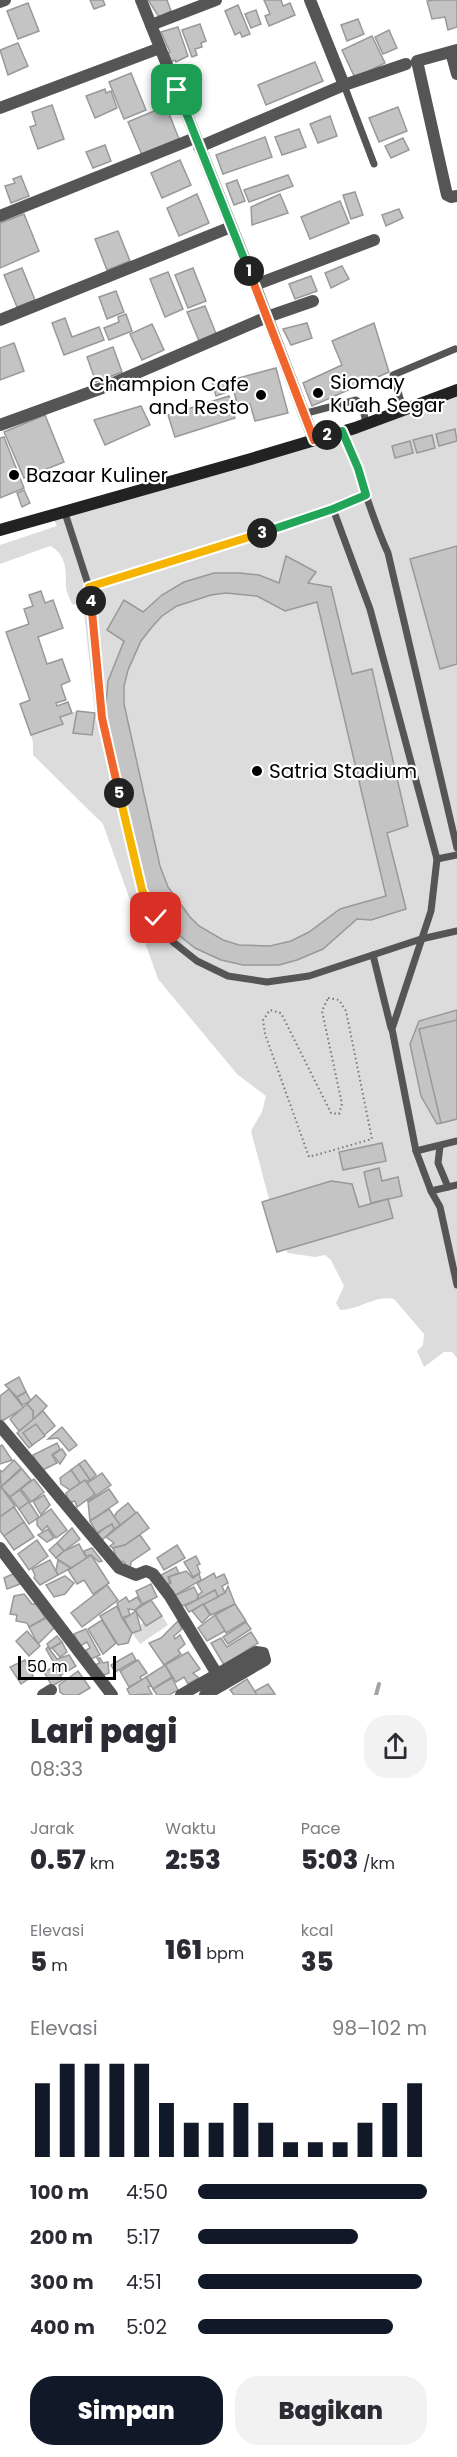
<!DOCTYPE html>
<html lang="id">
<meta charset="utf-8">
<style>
body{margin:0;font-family:Poppins,sans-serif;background:#f2f2f3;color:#2b2b33;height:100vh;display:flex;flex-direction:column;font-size:22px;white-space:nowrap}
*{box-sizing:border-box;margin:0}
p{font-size:20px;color:#7c7c81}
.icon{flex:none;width:33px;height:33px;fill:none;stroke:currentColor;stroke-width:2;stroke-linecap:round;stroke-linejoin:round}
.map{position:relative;height:1695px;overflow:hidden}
.panel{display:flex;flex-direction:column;background:#fff;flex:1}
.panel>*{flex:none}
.scale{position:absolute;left:18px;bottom:15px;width:98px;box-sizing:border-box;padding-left:6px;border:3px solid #000;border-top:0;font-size:16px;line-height:21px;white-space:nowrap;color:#000;-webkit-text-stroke:4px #fff;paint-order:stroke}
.pin{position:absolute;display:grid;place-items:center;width:51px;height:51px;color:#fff;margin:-26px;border-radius:12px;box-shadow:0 3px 9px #0006}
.km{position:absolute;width:30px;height:30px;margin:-15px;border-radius:50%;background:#222;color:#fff;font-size:16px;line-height:30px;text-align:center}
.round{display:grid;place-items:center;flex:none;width:63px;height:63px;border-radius:24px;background:#f2f2f3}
.overview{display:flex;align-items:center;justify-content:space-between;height:102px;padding:0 30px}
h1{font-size:33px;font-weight:800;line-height:45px}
.metrics{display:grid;grid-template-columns:repeat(3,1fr);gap:9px;height:102px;padding:6px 30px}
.metrics div{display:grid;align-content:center}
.metrics b{font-size:26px;font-weight:800}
.metrics small{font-size:16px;font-weight:400}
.metrics p{font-size:16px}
.chart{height:168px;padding:12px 30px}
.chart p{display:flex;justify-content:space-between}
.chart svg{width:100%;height:108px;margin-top:6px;stroke:#111827;stroke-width:6}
.action{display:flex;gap:12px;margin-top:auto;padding:12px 30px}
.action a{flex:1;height:69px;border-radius:24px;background:#111827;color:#fff;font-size:24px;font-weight:800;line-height:69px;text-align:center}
.action a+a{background:#f2f2f3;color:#2b2b33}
ul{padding:0 30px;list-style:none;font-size:20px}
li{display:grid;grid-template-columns:96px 72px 1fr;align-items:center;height:45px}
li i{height:15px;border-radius:8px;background:#111827}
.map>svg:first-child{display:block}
.green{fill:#dcdcdc}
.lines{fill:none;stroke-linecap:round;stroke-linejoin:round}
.stream{stroke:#a3a3a3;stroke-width:4}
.building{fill:#c4c4c4;stroke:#999;stroke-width:1.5;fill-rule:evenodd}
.path{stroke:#777;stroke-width:2;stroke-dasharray:1.5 3;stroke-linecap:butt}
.lane{stroke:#555;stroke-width:7}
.street{stroke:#555;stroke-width:12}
.secondary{stroke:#222;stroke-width:12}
.split-1-casing{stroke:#fff;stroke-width:12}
.split-2-casing{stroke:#fff;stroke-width:12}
.split-3-casing{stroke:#fff;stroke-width:12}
.split-4-casing{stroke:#fff;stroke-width:12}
.split-5-casing{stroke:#fff;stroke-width:12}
.split-6-casing{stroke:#fff;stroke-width:12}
.split-1{stroke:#22a559;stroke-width:8}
.split-2{stroke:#f0652b;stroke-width:8}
.split-3{stroke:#22a559;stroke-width:8}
.split-4{stroke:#f5b400;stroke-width:8}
.split-5{stroke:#f0652b;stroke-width:8}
.split-6{stroke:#f5b400;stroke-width:8}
.poi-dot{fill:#000;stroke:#fff;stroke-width:2}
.labels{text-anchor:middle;stroke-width:4.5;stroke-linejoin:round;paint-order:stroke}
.poi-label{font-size:20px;fill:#000;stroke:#fff;text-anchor:start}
</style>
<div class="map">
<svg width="457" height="1695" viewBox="0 0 457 1695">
<rect width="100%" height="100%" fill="#fff"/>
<g class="green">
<path d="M 457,392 L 457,1358 L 452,1352 L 444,1352 L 424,1367 L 417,1351 L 423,1345 L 424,1334 L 394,1299 C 374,1295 360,1310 340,1310 L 336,1303 L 344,1286 L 331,1260 L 325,1255 L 315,1257 L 288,1253 L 280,1243 L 280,1227 L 269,1199 L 251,1131 L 262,1112 L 266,1096 L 237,1074 L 158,979 L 103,824 L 33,755 L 33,743 L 31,735 L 62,724 L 60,717 L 77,711 L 74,733 L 92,735 L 95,713 L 83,603 L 77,605 L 72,604 C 70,598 65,591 66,584 C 66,570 66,554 50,546 L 0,564 L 0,545 L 57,526 L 53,518 Z"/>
<polygon points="159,1612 168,1625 140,1644 131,1631"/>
</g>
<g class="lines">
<polyline class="stream" points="376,1695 379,1684"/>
</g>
<g class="building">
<polygon points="90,0 103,0 105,5 94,9"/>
<polygon points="148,0 167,0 171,11 159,17"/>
<polygon points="264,0 281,0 283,6 290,3 295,15 269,26 265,16 270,14"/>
<polygon points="434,0 457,0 457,27 448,30 445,17 432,19 427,1"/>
<polygon points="28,3 39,31 18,39 7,11"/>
<polygon points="238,5 250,34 242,37 240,32 235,35 225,11"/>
<polygon points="256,10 261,24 251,28 245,14"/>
<polygon points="358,19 364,34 347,41 341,25"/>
<polygon points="200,24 206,41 201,43 202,47 195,49 197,55 192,57 182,30"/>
<polygon points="178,27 188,56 176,62 175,60 168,63 165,54 170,52 161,32"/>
<polygon points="389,30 397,48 383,54 375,37"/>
<polygon points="372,36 385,63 355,78 342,50"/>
<polygon points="18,43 28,66 8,75 0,50"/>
<polygon points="315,62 323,81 266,105 258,85"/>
<polygon points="131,73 146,110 124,119 109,82"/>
<polygon points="105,89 106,93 111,91 117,108 95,118 86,96"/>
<polygon points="52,105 64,139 38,149 30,127 36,125 32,112"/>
<polygon points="166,106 179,139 142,155 128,122"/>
<polygon points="398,107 407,131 379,142 369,118"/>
<polygon points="330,116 337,136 318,143 310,124"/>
<polygon points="299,129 306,147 282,155 275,137"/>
<polygon points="265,137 272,157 223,174 216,155"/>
<polygon points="403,138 409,150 391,158 385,146"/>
<polygon points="105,145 111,161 93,168 86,152"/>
<polygon points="180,160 191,185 162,198 151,173"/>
<polygon points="288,175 293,186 249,202 244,190"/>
<polygon points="21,176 29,196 11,203 5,186 15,183 13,179"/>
<polygon points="237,180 245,201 234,205 226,184"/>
<polygon points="355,192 363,215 351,219 343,195"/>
<polygon points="197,194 209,223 179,236 167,208"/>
<polygon points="280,194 288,213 252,225 251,207"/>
<polygon points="340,201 349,223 310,239 301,217"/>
<polygon points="399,209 403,218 386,226 382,215"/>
<polygon points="24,214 39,251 0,268 0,223"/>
<polygon points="118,231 130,261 107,270 95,239"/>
<polygon points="342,266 349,279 331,288 325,273"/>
<polygon points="22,268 35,300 17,307 4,275"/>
<polygon points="193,268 206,301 188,308 175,275"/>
<polygon points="168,272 183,309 165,317 150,279"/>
<polygon points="311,276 317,291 295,299 289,284"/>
<polygon points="116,291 124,312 107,319 99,297"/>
<polygon points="205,306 217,336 200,343 187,312"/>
<polygon points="126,314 132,331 109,340 104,328 119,322 118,317"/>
<polygon points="65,318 72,337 99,327 104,340 64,355 52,323"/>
<polygon points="307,323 312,338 291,345 283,329"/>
<polygon points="374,323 389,372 312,406 303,383 342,365 332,341"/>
<polygon points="152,324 164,350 142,360 130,334"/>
<polygon points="14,343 24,371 0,380 0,348"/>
<polygon points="113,347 122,372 96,382 87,357"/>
<polygon points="276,368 288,413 255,421 250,404 238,407 231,380"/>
<polygon points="223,379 227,392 216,396 212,382"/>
<polygon points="229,396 235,418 175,437 168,415"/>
<polygon points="141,406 150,425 105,445 94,420"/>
<polygon points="45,415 64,462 24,478 4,432"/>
<polygon points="455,429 457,441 439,446 436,434"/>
<polygon points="432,435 435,448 417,453 413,440"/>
<polygon points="4,437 24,488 0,498 0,438"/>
<polygon points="410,441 413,453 395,458 392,446"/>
<polygon points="24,490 30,503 22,507 17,493"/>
<polygon points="457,546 457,664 440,669 410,559"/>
<path d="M 286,556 L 316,572 L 308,583 L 331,587 L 352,674 L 372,669 L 408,826 L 387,833 L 406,909 L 371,920 L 357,919 L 323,949 L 297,960 L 279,965 L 243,965 L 221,960 L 195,948 L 180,936 L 158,912 L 149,893 L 138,860 L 105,716 L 108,681 L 124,641 L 107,630 L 124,600 L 143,612 L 162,595 L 184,582 L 214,573 L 240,573 L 259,575 L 279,583 ZM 226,593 L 257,596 L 285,611 L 317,602 L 386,896 L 340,909 L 309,932 L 291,941 L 270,946 L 239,945 L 223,940 L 199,926 L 190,917 L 168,887 L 160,866 L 124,704 L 124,686 L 128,670 L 141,641 L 152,627 L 162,616 L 177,606 L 211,595 Z"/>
<polygon points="41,591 45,603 53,600 63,628 38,637 47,664 62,659 70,681 61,685 66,700 56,703 57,706 68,702 72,713 60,717 63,724 31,735 20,704 30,700 6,632 29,624 24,609 33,606 29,595"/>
<polygon points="77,711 95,713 92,735 73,733"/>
<polygon points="457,1010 457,1119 437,1124 421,1096 410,1044 419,1021"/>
<polygon points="457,1020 457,1119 441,1123 419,1029"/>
<polygon points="382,1143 386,1161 343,1170 339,1152"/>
<polygon points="379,1168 382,1181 398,1177 402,1196 371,1203 364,1172"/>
<polygon points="331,1181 352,1184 359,1207 388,1199 393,1218 277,1252 262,1202"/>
<polygon points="19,1377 26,1392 17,1397 5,1385"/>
<polygon points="9,1389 24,1408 2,1421 0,1418 0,1396"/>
<polygon points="26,1392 31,1401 22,1405 17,1397"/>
<polygon points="36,1395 47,1406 33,1420 33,1411 27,1404"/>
<polygon points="27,1404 33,1411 33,1420 19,1431 10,1419"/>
<polygon points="43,1411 55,1426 29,1448 17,1433"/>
<polygon points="36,1424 45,1436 32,1445 23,1433"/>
<polygon points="62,1427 77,1445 69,1451 58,1438 48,1439"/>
<polygon points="57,1443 60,1449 52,1455 57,1463 41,1471 33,1455"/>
<polygon points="2,1445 12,1460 0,1464 0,1446"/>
<polygon points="62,1449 66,1455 60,1464 53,1455"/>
<polygon points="14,1460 21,1468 1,1487 0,1470 2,1472"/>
<polygon points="85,1460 96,1475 90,1480 79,1464"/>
<polygon points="79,1464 90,1480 80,1483 71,1470"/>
<polygon points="22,1469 31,1480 10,1497 1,1487"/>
<polygon points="71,1470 80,1483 70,1490 61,1484 60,1478"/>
<polygon points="102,1473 111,1485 88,1501 79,1489"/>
<polygon points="34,1479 44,1492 31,1502 21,1489"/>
<polygon points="85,1480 95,1494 77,1507 75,1501 69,1503 66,1493"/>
<polygon points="1,1487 15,1506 0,1517 0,1489"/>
<polygon points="109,1489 118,1502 90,1521 88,1502"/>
<polygon points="20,1490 29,1502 19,1509 10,1497"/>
<polygon points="44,1495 50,1505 41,1515 33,1501"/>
<polygon points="29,1502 39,1517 29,1524 19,1509"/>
<polygon points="128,1503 136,1513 120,1525 114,1517 117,1512"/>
<polygon points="14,1507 24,1522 4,1536 0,1531 0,1517"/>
<polygon points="51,1509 67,1530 56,1538 47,1526 42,1531 37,1525 37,1519"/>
<polygon points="109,1509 120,1525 114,1529 112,1524 97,1533 90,1521"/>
<polygon points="137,1512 149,1528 125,1545 113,1548 110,1546 114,1543 106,1537"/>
<polygon points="24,1522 34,1537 14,1550 4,1536"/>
<polygon points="112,1524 114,1529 100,1542 96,1537 100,1532 97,1533"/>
<polygon points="72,1528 80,1539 64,1551 57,1543"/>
<polygon points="48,1529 54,1538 47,1542 38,1535"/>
<polygon points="140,1535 150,1549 131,1562 130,1569 123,1561 119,1565 113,1548 125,1545"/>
<polygon points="37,1540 48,1556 29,1570 18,1554"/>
<polygon points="57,1543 64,1551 56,1558 49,1550"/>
<polygon points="79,1544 87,1559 71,1568 56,1558 64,1551"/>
<polygon points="177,1545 185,1558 164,1570 157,1558"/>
<polygon points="92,1548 102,1561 99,1562 91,1555 86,1556 84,1551"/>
<polygon points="91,1555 109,1583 93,1594 84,1580 77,1584 68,1570"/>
<polygon points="196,1556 200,1564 197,1565 200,1573 193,1577 184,1562"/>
<polygon points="50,1560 58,1575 40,1585 34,1578 35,1575 32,1569"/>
<polygon points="58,1560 71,1568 58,1575 56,1570"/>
<polygon points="176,1567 179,1573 168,1577 170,1583 163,1585 159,1576"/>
<polygon points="186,1571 193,1578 199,1574 201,1580 174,1596 165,1586 171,1583 169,1577"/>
<polygon points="15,1573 20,1584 7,1589 4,1578"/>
<polygon points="214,1573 216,1578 224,1574 228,1583 222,1586 225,1593 218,1597 215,1590 197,1600 198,1595 202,1592 197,1583"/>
<polygon points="65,1576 74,1583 65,1594 54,1597 46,1585"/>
<polygon points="151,1584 157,1597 142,1604 136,1591"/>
<polygon points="107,1585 118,1600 82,1627 71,1613"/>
<polygon points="228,1586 235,1604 211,1615 203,1604 225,1593"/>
<polygon points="194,1587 198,1595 197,1600 179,1607 174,1596"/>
<polygon points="215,1590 218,1597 189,1612 185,1606"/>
<polygon points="24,1594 32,1604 37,1604 45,1618 29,1627 27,1623 16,1621 17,1615 10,1614 14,1596"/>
<polygon points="126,1597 129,1602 137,1597 142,1604 135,1610 128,1609 130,1615 122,1618 117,1603"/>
<polygon points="151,1600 162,1616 146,1626 135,1610"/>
<polygon points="203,1604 210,1615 202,1623 192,1611"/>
<polygon points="235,1604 246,1621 226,1633 215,1615"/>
<polygon points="117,1606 122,1618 132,1633 128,1643 118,1645 100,1616"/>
<polygon points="136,1611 141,1630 132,1633 124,1619"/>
<polygon points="215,1615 225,1631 207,1641 198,1628"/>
<polygon points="46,1618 55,1627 38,1644 29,1627"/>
<polygon points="102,1620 116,1643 103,1654 88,1629"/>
<polygon points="178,1621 182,1629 174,1636 175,1639 180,1635 185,1644 178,1650 181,1654 164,1665 149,1643 161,1638"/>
<polygon points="246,1622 251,1629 228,1644 223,1637"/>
<polygon points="86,1629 100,1655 91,1659 86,1650 90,1648 87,1642 80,1646 74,1634"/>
<polygon points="27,1631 40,1646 29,1656 16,1641"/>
<polygon points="251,1632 258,1643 224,1665 211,1643 221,1638 227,1647"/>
<polygon points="57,1636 62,1642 50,1649 47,1644"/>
<polygon points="62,1642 67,1652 60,1657 52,1648"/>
<polygon points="48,1647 57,1659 69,1655 76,1666 61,1675 46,1649"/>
<polygon points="188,1652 200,1669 193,1673 199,1678 188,1684 184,1677 176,1682 165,1665"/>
<polygon points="132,1653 136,1660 115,1672 111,1665"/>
<polygon points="97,1658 100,1658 103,1663 108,1662 109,1673 101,1676 95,1665 100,1663"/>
<polygon points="25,1660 33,1676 21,1684 10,1667"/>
<polygon points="138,1660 147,1673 140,1677 142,1680 129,1687 120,1671"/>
<polygon points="165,1665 172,1677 153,1689 146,1677"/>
<polygon points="55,1666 63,1680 52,1686 44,1672"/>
<polygon points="78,1671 90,1688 78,1695 64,1695 60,1692 59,1685"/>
<polygon points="146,1677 151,1686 148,1687 152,1694 130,1695 127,1689"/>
<polygon points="172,1678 178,1690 169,1695 157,1695 153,1689"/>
<polygon points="247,1679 257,1695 234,1695 230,1690"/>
<polygon points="268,1684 275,1694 257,1695 255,1691"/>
</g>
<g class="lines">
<polygon class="path" points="328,998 339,1000 346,1011 372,1139 309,1157 265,1034 263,1020 270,1010 281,1013 331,1113 339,1114 342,1104 322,1011"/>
<g class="lane">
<polyline points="344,85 374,164"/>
<polyline points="403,408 393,375 455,349"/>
<polyline points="303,414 356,400 362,405 366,423"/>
<path d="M 342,431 C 360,471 370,514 388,553 L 457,848"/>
<polyline points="333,509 370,609 437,859 431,911 392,1029 416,1151 431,1191 440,1207 457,1285"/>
<polyline points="65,513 89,587 102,719 142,890 156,918 173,942 197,961 228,976 267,982 309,976 421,939 457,931"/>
<polyline points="89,587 291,524 366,495"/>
<polyline points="437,859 457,855"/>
<polyline points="373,955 391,1028"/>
<polyline points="440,1146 438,1163 448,1187"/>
<polyline points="416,1151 457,1141"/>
<polyline points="431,1191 457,1185"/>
</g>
<g class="street">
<polyline points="141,0 255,285 314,440"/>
<polyline points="310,0 344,85"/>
<polyline points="0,2 5,0"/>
<polyline points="151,25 216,0"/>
<polyline points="457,50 417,61 447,195 451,197 457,196"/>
<polyline points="451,52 457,74"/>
<polyline points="0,108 160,48"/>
<polyline points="199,147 344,85 406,64"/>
<polyline points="0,216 195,138"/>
<polyline points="255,285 374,240"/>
<polyline points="0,320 231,227"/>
<polyline points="0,425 102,388 267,317 313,301"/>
<polyline points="0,1426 119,1568 136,1575 146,1571 153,1574 169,1595 223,1684"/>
<polyline points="0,1548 112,1695"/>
<polyline points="43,1695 51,1690"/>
<polyline points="181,1695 256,1652 263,1653 265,1660 205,1695"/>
</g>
<polyline class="secondary" points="0,530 251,459 355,428 457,390"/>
</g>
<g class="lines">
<g class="split-1-casing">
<polyline id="split-1" points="177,90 249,271"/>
</g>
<g class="split-2-casing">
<polyline id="split-2" points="249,271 314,440 327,435"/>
</g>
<g class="split-3-casing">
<polyline id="split-3" points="262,533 333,509 366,495 358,468 342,431 327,435"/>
</g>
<g class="split-4-casing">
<polyline id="split-4" points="91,601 89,587 262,533"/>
</g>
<g class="split-5-casing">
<polyline id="split-5" points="91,601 102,718 119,793"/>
</g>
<g class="split-6-casing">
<polyline id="split-6" points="119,793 142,890 156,918"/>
</g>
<use href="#split-1" class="split-1"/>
<use href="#split-2" class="split-2"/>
<use href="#split-3" class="split-3"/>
<use href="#split-4" class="split-4"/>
<use href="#split-5" class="split-5"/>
<use href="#split-6" class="split-6"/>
</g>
<g class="poi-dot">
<circle cx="318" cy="393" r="6"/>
<circle cx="261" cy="395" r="6"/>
<circle cx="14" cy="475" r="6"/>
<circle cx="257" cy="771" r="6"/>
</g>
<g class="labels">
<g class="poi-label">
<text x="330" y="389">Siomay<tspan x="330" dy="23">Kuah Segar</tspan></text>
<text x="249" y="391" text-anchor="end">Champion Cafe<tspan x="249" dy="23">and Resto</tspan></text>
<text x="26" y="482">Bazaar Kuliner</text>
<text x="269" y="778">Satria Stadium</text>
</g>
</g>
</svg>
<div class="scale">50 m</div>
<div class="pin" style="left:177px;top:90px;background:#1e9e55"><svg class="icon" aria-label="arrive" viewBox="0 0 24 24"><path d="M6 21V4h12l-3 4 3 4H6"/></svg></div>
<div class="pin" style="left:156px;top:918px;background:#d93025"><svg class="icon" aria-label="check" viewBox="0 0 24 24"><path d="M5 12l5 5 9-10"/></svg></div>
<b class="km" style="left:249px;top:271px">1</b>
<b class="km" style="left:327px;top:435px">2</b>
<b class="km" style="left:262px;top:533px">3</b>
<b class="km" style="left:91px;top:601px">4</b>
<b class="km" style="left:119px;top:793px">5</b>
</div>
<section class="panel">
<div class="overview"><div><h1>Lari pagi</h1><p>08:33</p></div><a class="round"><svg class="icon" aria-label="share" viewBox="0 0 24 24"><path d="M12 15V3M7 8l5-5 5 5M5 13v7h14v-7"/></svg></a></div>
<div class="metrics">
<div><p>Jarak</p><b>0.57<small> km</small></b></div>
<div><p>Waktu</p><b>2:53</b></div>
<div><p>Pace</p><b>5:03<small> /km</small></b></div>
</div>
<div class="metrics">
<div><p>Elevasi</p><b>5<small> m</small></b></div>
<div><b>161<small> bpm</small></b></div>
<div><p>kcal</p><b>35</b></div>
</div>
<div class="chart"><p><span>Elevasi</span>98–102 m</p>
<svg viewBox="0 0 160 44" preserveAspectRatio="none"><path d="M5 44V14M15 44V6M25 44V6M35 44V6M45 44V6M55 44V22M65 44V30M75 44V30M85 44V22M95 44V30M105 44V38M115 44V38M125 44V38M135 44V30M145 44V22M155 44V14"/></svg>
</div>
<ul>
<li><b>100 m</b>4:50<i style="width:100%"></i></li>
<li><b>200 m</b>5:17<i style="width:70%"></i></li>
<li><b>300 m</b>4:51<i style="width:98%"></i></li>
<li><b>400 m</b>5:02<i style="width:85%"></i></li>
</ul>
<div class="action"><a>Simpan</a><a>Bagikan</a></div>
</section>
